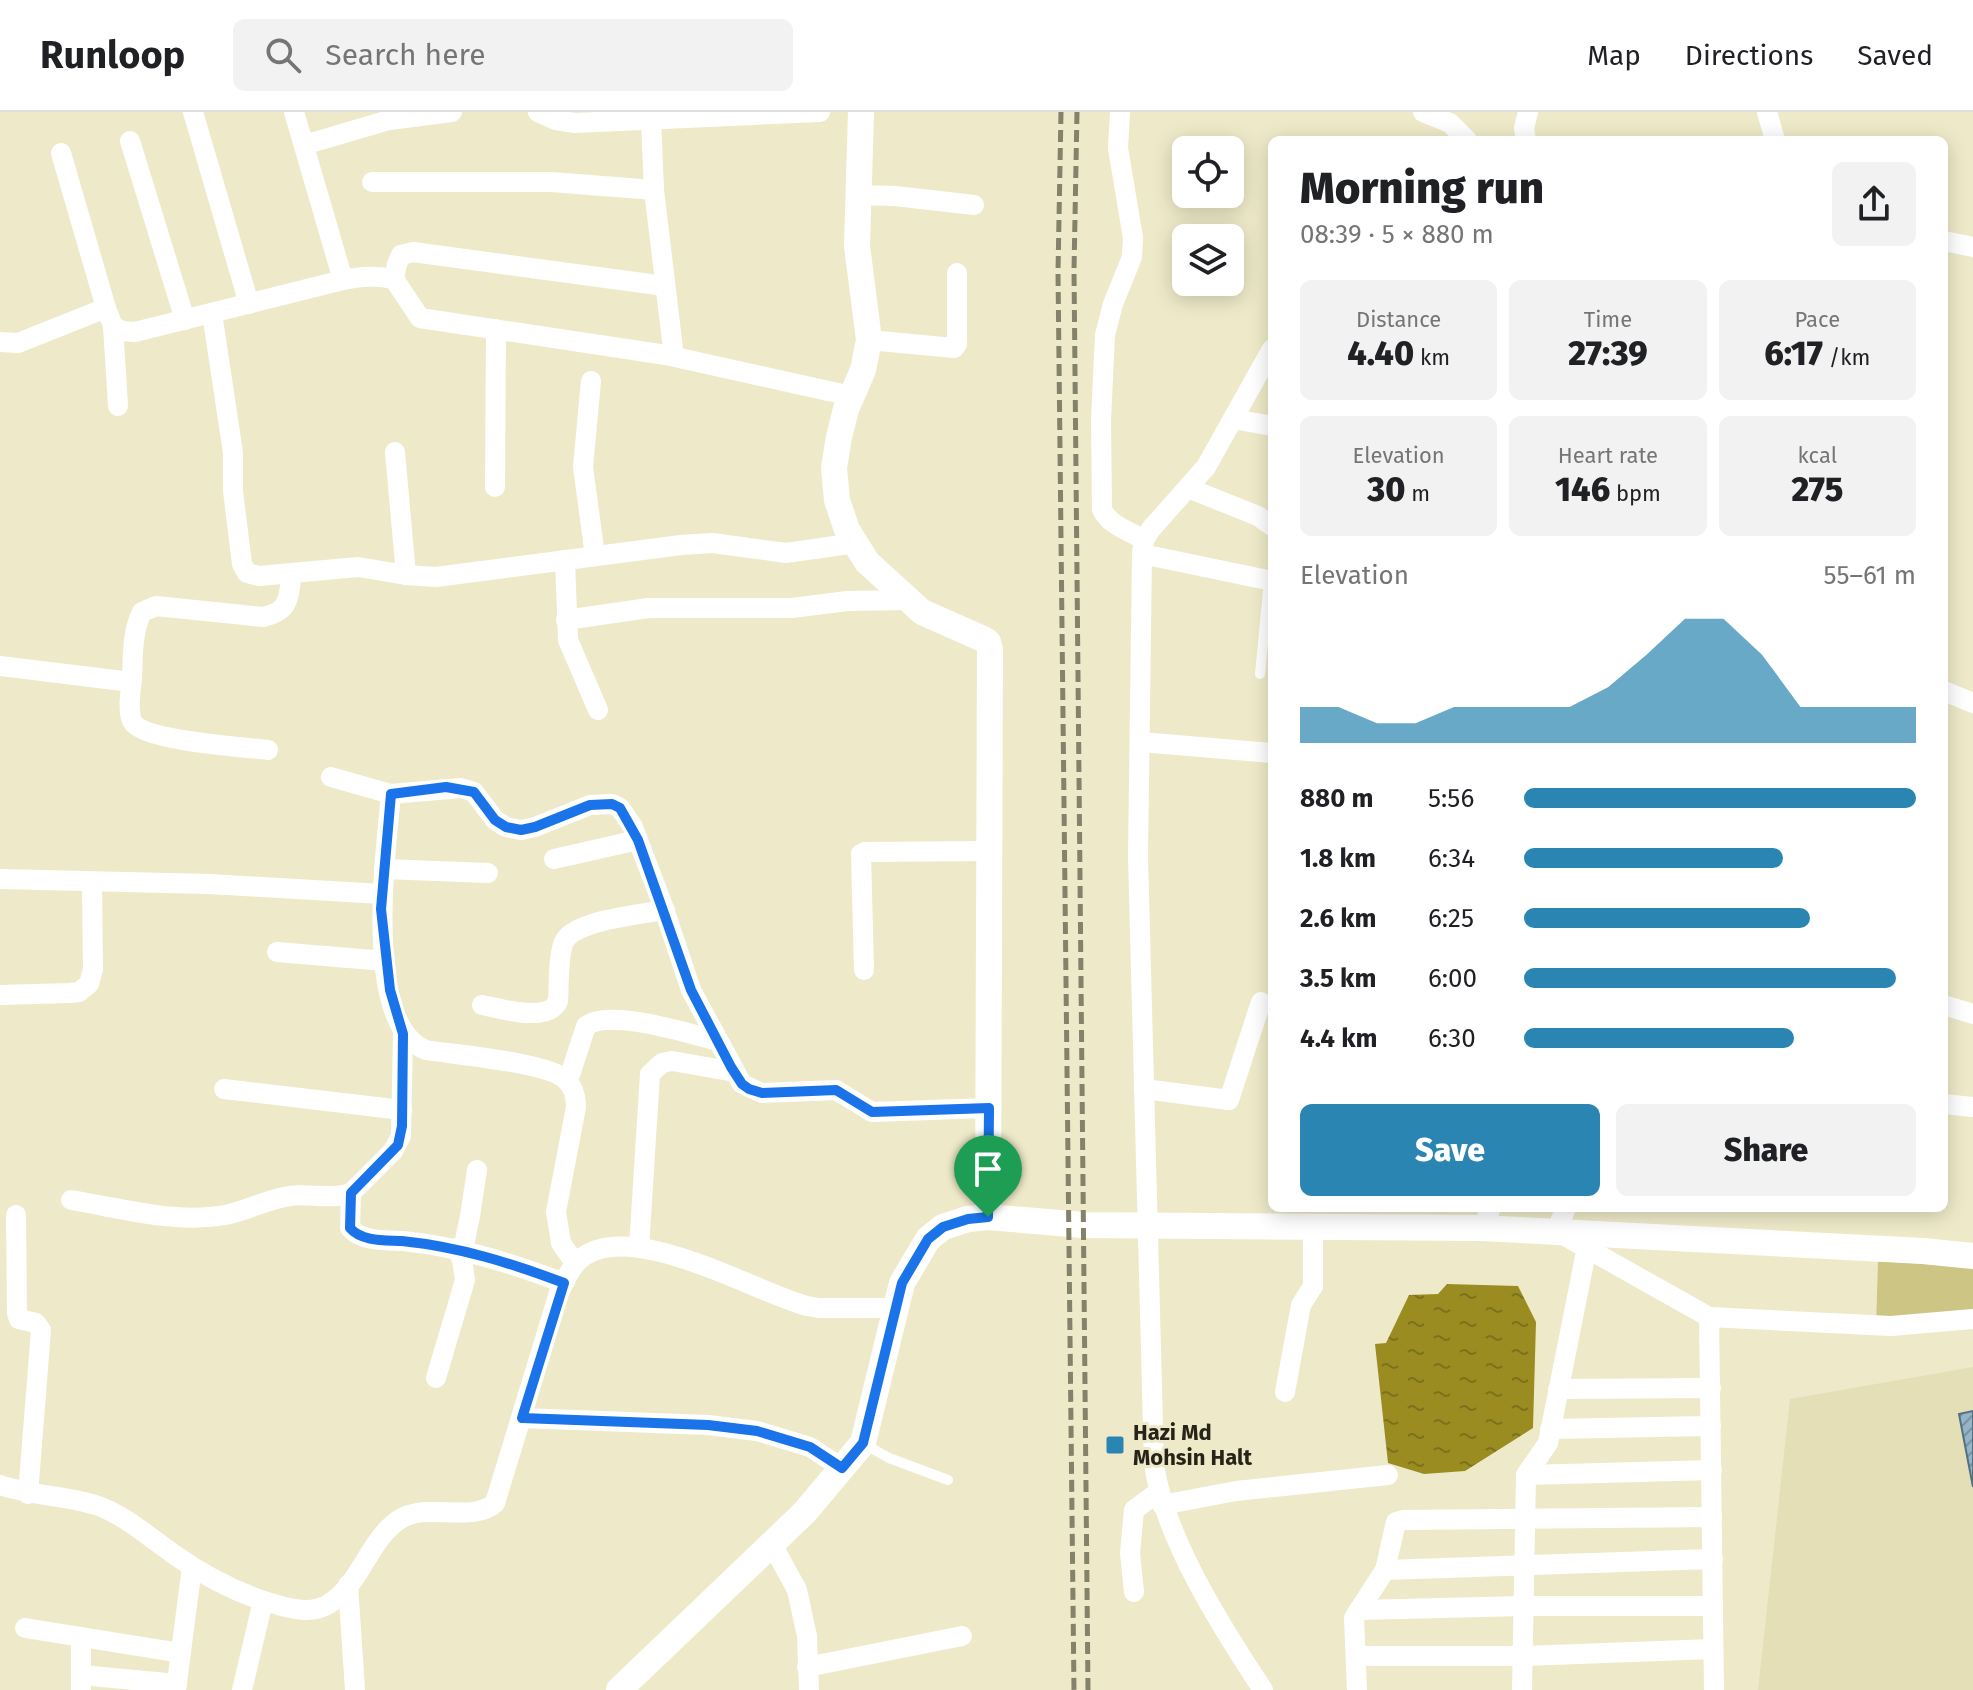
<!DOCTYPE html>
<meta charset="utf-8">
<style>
body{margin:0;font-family:"Fira Sans",sans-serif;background:#f2f2f2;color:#202124;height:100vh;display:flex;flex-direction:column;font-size:30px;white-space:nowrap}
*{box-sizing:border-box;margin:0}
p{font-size:26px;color:#757577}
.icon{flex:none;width:44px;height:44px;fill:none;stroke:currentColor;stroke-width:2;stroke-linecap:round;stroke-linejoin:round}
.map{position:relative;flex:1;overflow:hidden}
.sheet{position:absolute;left:1268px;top:24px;width:680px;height:1076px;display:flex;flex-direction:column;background:#fff;border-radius:12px;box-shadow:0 4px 20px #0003}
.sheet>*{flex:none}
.buttons{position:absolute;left:1172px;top:24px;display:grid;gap:16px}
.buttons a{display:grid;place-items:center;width:72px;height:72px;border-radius:12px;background:#fff;box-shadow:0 4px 20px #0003;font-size:40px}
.pin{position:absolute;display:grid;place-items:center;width:68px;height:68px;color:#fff;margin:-82px -34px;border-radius:50% 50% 50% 0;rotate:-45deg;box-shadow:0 0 8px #0007}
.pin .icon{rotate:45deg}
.round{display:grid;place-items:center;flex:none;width:84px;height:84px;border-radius:12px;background:#f2f2f2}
.summary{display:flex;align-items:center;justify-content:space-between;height:136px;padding:0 32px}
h1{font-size:44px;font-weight:800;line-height:60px}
.stats{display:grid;grid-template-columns:repeat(3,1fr);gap:12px;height:136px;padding:8px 32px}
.stats div{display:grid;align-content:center;border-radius:12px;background:#f2f2f2;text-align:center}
.stats b{font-size:34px;font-weight:800}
.stats small{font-size:22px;font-weight:400}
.stats p{font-size:22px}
.chart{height:224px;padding:16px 32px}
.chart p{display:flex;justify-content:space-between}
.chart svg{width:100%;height:144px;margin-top:8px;fill:#2a85b2;opacity:.7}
.action{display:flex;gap:16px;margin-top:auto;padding:16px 32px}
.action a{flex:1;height:92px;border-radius:12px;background:#2a85b2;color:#fff;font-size:32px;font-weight:800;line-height:92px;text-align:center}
.action a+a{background:#f2f2f2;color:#202124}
ul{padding:0 32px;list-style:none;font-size:26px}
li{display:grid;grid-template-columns:128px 96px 1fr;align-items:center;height:60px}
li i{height:20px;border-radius:10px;background:#2a85b2}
header{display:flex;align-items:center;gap:48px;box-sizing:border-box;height:112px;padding:0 40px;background:#fff;border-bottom:2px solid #e0e0e0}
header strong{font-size:38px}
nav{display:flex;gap:44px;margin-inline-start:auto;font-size:28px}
.search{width:560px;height:72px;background:#f2f2f2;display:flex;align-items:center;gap:20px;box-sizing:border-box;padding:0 28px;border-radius:12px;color:#757577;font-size:30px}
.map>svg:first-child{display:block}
.built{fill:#e4dfb7}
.green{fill:#cdc584}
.water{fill:url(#water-ripples)}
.building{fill:url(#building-hatch);stroke:#537182;stroke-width:2}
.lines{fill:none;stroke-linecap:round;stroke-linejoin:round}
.service{stroke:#fff;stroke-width:10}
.minor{stroke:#fff;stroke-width:20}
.tertiary{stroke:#fff;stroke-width:26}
.rail{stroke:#85826c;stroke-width:5;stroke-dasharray:12 6;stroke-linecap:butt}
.route-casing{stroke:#fff;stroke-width:16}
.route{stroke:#1a73e8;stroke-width:10}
.poi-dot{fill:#2a85b2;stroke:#eeeac9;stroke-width:3}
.labels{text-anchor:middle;stroke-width:6;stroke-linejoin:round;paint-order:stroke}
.poi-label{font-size:22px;font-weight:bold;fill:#262418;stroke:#eeeac9;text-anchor:start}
</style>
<header>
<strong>Runloop</strong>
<div class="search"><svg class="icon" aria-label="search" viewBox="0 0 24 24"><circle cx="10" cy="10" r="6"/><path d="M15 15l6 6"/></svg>Search here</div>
<nav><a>Map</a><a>Directions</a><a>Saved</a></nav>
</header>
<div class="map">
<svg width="1973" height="1578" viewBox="0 0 1973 1578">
<defs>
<pattern id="water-ripples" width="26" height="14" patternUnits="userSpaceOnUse" patternTransform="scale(2)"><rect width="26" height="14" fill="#9a8c21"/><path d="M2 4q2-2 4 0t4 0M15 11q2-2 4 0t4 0" fill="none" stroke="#7d721c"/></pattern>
<pattern id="building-hatch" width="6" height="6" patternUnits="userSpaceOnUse" patternTransform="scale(2)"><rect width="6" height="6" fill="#95b4c8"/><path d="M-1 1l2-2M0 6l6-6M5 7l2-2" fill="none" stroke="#7992a1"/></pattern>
</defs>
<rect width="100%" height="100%" fill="#eeeac9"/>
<polygon class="built" points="1973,1255 1973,1578 1758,1578 1790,1287"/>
<polygon class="green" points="1878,1149 1973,1155 1973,1204 1876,1215"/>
<polygon class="water" points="1447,1172 1518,1174 1536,1210 1533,1316 1465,1359 1424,1362 1388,1351 1375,1232 1386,1231 1409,1183 1438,1182"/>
<polygon class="building" points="1973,1299 1973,1375 1959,1302"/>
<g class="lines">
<g class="service">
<polyline points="1260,562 1269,469"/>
<polyline points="864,1332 889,1346 948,1368"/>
</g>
<g class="minor">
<polyline points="193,0 249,192"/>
<polyline points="294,0 343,168"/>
<polyline points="538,0 556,8 575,11 820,0"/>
<path d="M 1120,0 L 1118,36 L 1133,126 L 1132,145 L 1113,192 L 1105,223 L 1101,308 L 1102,397 C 1108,413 1130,419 1144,428"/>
<polyline points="1423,0 1450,11 1467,28"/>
<polyline points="1767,0 1775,28"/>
<polyline points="651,8 654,78 674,245"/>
<polyline points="1526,28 1524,16 1528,0"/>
<polyline points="130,29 185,208"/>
<polyline points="304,33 389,8 452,0"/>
<path d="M 61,41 L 106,196 L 113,214 L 122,219 L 135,220 L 343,168 C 361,164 376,163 394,167 L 420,206 L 666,243 L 851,284"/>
<polyline points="372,70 551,70 654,78"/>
<polyline points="857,83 895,84 974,93"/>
<polyline points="1944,129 1973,135"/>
<polyline points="394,167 397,152 401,143 413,140 665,174"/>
<polyline points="212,201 233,341 233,379 242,452 247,461 259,464 358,455 406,463 436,465 681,433 712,431 786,441 856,431"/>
<polyline points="113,214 118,294"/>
<polyline points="869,228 954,236 957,232 957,161"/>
<polyline points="0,230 18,231 106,196"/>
<polyline points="591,269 583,355 595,444"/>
<polyline points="1233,307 1272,314"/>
<polyline points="395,340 406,463"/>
<polyline points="495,375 496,217"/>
<polyline points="1188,376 1258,404 1272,414"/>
<polyline points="1142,442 1272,469"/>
<polyline points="565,448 568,528 598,598"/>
<polyline points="566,508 648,496 792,496 847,489 909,488"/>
<polyline points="0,554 131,570"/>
<polyline points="1944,579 1973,591"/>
<polyline points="1141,630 1272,641"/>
<path d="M 268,638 C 244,635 142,629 132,609 C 127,596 131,579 132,566 C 133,543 132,520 142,500 L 156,494 L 263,505 C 291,499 288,485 292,461"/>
<polyline points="331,665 391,682 461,676 474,680 495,708 506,715 521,718 535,715 590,693 612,692 620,696 633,715 662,791 691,878 742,972 762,981 836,978 872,1000 989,996"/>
<path d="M 391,682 C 386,738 362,913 426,938 C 456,943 545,950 565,967 C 573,974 576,985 576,995 L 556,1100 L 561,1131 L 575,1151"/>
<polyline points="554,747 638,728"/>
<polyline points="384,757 488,761"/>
<polyline points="0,767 209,772 382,782"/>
<polyline points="277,840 385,849"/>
<polyline points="864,858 861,742 865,740 989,739"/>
<polyline points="0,883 70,881 79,880 89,872 93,857 92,770"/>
<path d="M 482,893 C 501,897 549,911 558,889 C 559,875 558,839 565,828 C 578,808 642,802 665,798"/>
<polyline points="1944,893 1973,902"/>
<path d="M 568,969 L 586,914 C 609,896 690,922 718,929"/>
<polyline points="224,977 402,998"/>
<polyline points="1144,977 1229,988 1261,890"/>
<polyline points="1944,992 1973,995"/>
<path d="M 351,1081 L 350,1116 C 362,1130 386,1128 403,1129 C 460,1135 511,1151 564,1171"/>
<path d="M 71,1088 C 120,1096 175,1112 225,1103 C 247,1099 267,1087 290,1084 C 310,1081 331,1088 351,1081 L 393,1039 L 401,1024 L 403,922"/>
<polyline points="1566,1096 1556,1119 1709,1205 1714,1578"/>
<polyline points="16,1103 17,1201 19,1207 36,1211 41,1218 28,1382"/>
<polyline points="1482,1116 1491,1096"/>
<polyline points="639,1136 650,962 662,951 672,949 735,960"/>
<polyline points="463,1138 470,1104 477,1058"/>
<polyline points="1709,1205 1891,1214 1973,1207"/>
<polyline points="436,1266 465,1168 462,1148 456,1136"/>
<polyline points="1558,1277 1711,1276"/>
<polyline points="1285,1280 1301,1193 1313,1174 1313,1115"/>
<polyline points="522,1306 708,1313 757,1319 810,1335 842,1356"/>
<polyline points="1550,1317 1711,1314"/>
<polyline points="1526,1363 1712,1358"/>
<path d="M 0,1373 C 33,1385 69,1383 101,1395 C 127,1405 149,1425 172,1441 C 204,1464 236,1481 274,1492 C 292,1497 311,1502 327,1493 C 361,1474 369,1425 402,1406 C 429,1391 473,1411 495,1391 L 559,1181 C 564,1170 569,1158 578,1149 C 626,1103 754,1180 807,1194 L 819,1196 L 895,1196"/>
<polyline points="1162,1393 1236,1379 1388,1363"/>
<polyline points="772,1432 797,1478 807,1524 809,1578"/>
<polyline points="1385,1458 1713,1447"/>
<polyline points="348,1473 355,1578"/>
<polyline points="1134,1480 1130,1441 1134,1398 1158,1380"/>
<polyline points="1359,1498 1522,1494 1713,1494"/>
<polyline points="25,1516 181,1541"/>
<polyline points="81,1525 81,1578"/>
<polyline points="1356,1544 1522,1544 1713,1537"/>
<polyline points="807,1555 962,1524"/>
<polyline points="81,1563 177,1572"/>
<polyline points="176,1578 192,1455"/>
<polyline points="242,1578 263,1489"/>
<path d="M 1263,1578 C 1222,1516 1164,1425 1154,1352 L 1138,745 L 1142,442 L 1144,428 L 1151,417 L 1206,355 L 1272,237"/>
<polyline points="1357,1578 1354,1506 1385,1458 1396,1410 1403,1408 1712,1405"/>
<polyline points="1522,1578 1526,1363 1548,1331 1587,1135"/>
</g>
<g class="tertiary">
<polyline points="861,0 857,134 869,228 863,258 846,297 839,325 834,356 837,388 847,418 867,450 922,500 983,527 988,530 990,538 988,1105"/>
<polyline points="619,1578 804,1401 863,1331 902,1171 928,1127 943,1115 968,1107 988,1105 1083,1113 1482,1116 1923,1139 1973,1144"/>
</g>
<g class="rail">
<polyline points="1061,0 1058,160 1074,1578"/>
<polyline points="1077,0 1074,158 1088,1578"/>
</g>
</g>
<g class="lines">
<g class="route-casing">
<path id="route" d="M 446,675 L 474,680 L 495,708 L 506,715 L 521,718 L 535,715 L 590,693 L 612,692 L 620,696 L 638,728 L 691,878 L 731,955 L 742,972 L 749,977 L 762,981 L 836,978 L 872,1000 L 989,996 L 988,1105 L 968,1107 L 943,1115 L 928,1127 L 902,1171 L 863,1331 L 842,1356 L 810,1335 L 757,1319 L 708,1313 L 522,1306 L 564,1171 C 511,1151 460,1135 402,1129 C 386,1128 362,1130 350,1116 L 351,1081 L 398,1033 L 402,1014 L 403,922 L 390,878 L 381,797 L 391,682 Z"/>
</g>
<use href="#route" class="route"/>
</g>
<rect class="poi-dot" x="1105" y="1323" width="20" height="20" rx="4"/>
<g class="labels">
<g class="poi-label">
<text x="1133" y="1328">Hazi Md<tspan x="1133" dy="25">Mohsin Halt</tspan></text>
</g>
</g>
</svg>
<div class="buttons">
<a><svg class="icon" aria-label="locate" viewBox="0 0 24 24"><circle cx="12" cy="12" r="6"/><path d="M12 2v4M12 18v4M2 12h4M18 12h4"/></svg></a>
<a><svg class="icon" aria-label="layers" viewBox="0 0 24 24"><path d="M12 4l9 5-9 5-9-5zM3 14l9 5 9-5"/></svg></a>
</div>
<div class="pin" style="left:988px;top:1105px;background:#1e9e55"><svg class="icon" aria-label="arrive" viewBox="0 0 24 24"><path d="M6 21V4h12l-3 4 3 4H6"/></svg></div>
<section class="sheet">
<div class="summary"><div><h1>Morning run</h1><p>08:39 · 5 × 880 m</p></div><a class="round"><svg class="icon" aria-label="share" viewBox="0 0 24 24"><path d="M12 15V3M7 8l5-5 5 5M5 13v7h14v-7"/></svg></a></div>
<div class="stats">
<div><p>Distance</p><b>4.40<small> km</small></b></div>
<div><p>Time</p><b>27:39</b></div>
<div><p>Pace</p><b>6:17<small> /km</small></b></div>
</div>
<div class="stats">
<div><p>Elevation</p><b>30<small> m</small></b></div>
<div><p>Heart rate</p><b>146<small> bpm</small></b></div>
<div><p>kcal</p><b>275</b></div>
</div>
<div class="chart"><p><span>Elevation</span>55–61 m</p>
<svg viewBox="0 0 160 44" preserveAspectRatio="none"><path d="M0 44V33L10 33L20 38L30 38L40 33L50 33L60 33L70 33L80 27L90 17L100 6L110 6L120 17L130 33L140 33L150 33L160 33V44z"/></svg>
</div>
<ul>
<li><b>880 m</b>5:56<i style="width:100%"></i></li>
<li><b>1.8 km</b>6:34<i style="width:66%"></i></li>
<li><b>2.6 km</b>6:25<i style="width:73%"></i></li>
<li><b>3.5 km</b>6:00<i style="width:95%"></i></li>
<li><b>4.4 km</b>6:30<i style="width:69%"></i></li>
</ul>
<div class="action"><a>Save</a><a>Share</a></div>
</section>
</div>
